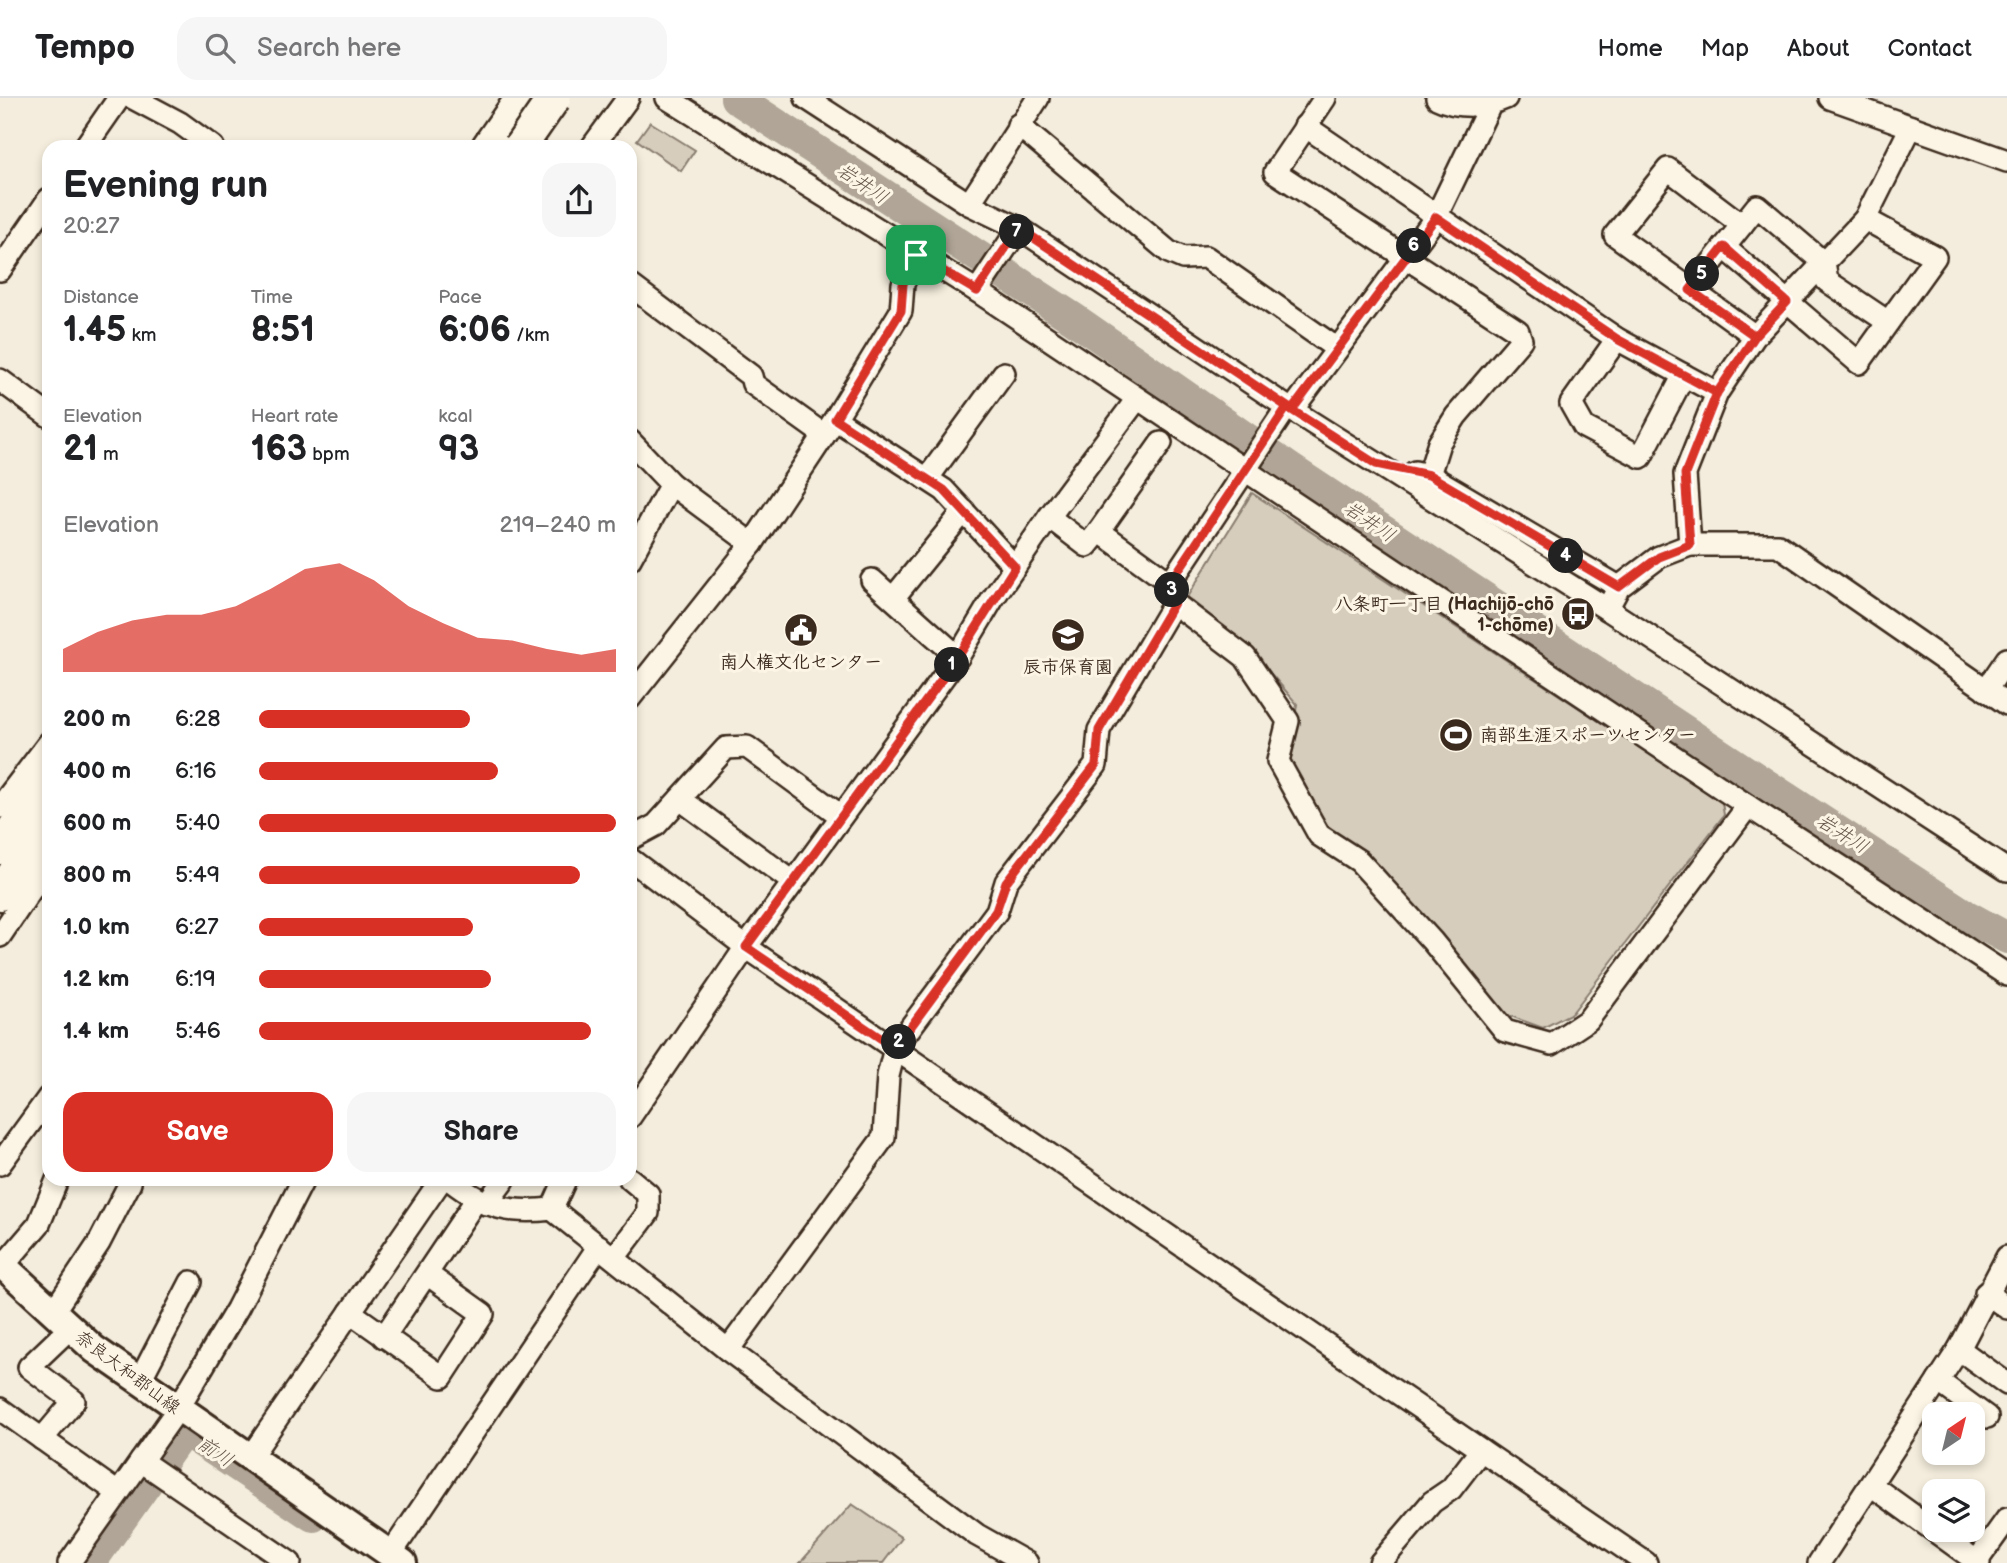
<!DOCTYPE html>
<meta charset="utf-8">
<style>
body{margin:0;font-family:"Balsamiq Sans","Klee One",sans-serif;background:#f6f6f6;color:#202124;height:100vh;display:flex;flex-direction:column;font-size:26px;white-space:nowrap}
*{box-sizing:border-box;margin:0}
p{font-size:23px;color:#757577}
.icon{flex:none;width:38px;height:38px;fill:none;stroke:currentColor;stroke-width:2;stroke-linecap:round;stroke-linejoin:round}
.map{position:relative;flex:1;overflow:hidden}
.details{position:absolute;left:42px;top:42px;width:595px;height:1046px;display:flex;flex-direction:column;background:#fff;border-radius:21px;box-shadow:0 4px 10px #0003}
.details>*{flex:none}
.needle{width:46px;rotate:35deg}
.fabs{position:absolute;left:1922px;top:1304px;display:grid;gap:14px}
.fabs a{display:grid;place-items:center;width:63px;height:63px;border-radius:14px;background:#fff;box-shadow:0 4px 10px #0003;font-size:35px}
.pin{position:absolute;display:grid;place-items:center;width:60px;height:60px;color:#fff;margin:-30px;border-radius:14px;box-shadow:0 4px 10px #0006}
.km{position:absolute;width:35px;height:35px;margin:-18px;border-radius:50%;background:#222;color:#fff;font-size:19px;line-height:35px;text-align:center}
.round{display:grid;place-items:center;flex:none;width:74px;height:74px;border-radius:21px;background:#f6f6f6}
.headline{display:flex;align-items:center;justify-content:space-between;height:119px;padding:0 21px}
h1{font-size:38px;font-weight:700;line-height:52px}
.figures{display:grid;grid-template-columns:repeat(3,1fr);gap:10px;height:119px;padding:7px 21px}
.figures div{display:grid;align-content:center}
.figures b{font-size:35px;font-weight:700}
.figures small{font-size:19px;font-weight:400}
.figures p{font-size:19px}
.chart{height:196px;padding:14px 21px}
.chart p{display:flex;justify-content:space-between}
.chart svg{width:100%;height:126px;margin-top:7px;fill:#d93025;opacity:.7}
.primary-button{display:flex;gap:14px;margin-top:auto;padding:14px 21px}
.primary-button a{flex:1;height:80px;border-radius:21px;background:#d93025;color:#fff;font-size:28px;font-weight:700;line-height:80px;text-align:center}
.primary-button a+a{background:#f6f6f6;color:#202124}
ul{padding:0 21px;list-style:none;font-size:23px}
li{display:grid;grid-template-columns:112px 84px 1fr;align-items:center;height:52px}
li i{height:18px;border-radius:9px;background:#d93025}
header{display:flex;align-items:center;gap:42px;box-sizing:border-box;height:98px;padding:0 35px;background:#fff;border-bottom:2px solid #e0e0e0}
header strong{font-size:33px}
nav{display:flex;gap:38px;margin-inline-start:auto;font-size:24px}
.search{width:490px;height:63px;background:#f6f6f6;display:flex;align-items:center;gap:18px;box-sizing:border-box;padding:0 24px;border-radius:21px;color:#757577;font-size:26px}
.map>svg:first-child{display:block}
.green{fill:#d6cdbd;stroke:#887c6e;stroke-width:2}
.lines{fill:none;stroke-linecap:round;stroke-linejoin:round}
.river{stroke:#b0a596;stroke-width:32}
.minor-casing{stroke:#3b2a1e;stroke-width:26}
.major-casing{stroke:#3b2a1e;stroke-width:32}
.highway-casing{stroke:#3b2a1e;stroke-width:37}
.minor{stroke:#fcf5e5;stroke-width:21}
.major{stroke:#fcf5e5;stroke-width:26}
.highway{stroke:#fcf5e5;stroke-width:32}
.highway-bridge-casing{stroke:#3b2a1e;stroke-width:37;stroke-linecap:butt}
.highway-bridge{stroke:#fcf5e5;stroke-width:32}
.route-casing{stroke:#fff;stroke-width:14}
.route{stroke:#d93025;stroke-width:9}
.labels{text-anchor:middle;stroke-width:6;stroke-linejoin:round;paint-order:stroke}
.poi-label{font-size:18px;font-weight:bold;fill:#3b2a1e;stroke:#fcf5e5}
.street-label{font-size:18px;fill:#3b2a1e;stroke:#fcf5e5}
.water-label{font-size:19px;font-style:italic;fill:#645548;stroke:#fcf5e5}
</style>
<header>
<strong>Tempo</strong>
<div class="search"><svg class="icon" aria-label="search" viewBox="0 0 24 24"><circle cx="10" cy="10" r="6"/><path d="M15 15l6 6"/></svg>Search here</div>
<nav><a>Home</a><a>Map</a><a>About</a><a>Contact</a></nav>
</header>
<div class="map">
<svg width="2007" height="1465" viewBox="0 0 2007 1465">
<rect width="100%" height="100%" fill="#f4eddd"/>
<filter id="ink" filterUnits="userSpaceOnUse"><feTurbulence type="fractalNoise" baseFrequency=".0143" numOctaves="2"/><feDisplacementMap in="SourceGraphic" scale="14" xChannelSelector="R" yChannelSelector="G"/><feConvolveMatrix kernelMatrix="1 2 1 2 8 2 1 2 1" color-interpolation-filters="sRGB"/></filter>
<g filter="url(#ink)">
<g class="green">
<polygon points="650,24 695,52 681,73 637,42"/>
<polygon points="1252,395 1722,704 1724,717 1572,915 1543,930 1502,915 1382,770 1324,725 1288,667 1297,606 1247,548 1187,499"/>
<polygon points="852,1406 902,1440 883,1465 800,1465"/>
</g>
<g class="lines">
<g class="river">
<polyline points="736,0 1074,221 1290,371 1742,671 1965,817 2007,840"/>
<polyline points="90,1465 184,1332 313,1418"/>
</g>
<g class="minor-casing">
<g id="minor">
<polyline points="133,0 180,25 213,49"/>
<polyline points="667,0 977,193 1748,708 2007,877"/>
<polyline points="806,0 969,106 1019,130 1287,309 1607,511 2007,772"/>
<polyline points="1325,0 1275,74 1518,233 1521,242 1456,318 1439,345 1429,377"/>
<path d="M 1437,0 C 1457,10 1486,9 1506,0"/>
<polyline points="1830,0 2007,63"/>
<polyline points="1018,27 1169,154 1183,160 1206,159 1336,250"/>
<polyline points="1305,28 1617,241 1717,295"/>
<polyline points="85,49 119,0"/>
<polyline points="592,49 628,0"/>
<polyline points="969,106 1038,0"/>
<polyline points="1742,127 1668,71 1615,137 1755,238"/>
<polyline points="1724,149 1859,265 1935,159 1865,121"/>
<polyline points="0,172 49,101"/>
<polyline points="630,187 751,278 753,286 824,337"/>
<polyline points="1690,192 1757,108 1824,165 1827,183 1888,224"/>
<polyline points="977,193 1019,130"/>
<polyline points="1617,241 1571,306 1584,329 1641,359 1684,277"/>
<polyline points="0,282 49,318"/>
<polyline points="1292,312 1436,119 1490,7"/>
<polyline points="835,321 944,392 1015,469"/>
<polyline points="630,343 671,386 752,446"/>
<polyline points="1415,374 1429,377 1619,489"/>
<polyline points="927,381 1004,275"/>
<polyline points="1049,419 1087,448 1099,433 1170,485"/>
<polyline points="1099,433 1161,345"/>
<polyline points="1690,447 1685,376 1717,295 1755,238 1865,121 1911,29"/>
<polyline points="630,461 671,386"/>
<polyline points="872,482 958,559"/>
<polyline points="899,493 964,413"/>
<polyline points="1174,505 1245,559 1288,623 1278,663 1319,737 1359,763 1432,843 1505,933 1552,946 1588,922 1748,708"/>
<polyline points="1607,511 1619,489 1659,459 1690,447 1778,447 2007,606"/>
<polyline points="1986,592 2007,561"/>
<polyline points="630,600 752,446 835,321 901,213 903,186 916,157"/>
<polyline points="680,701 793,784"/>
<polyline points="0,709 49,645"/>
<polyline points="630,741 656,727 726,650 747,649 841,718"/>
<polyline points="630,761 746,849 1646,1465"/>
<polyline points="0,838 49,765"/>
<polyline points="630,1019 746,849 958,559 992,502 1049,419 1137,301"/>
<polyline points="0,1066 49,999"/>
<path d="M 450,1082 C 486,1110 507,1116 552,1111 L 728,1252 L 977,1437 L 1027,1465"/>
<polyline points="486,1106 504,1082"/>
<polyline points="552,1111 565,1082"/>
<polyline points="614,1160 648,1115 648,1096 630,1081"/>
<polyline points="3,1168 39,1126 57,1082"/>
<polyline points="1986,1195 2007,1210"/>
<polyline points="53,1214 99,1145 130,1085"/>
<polyline points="350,1214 442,1279 483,1216 427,1176"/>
<polyline points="384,1239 476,1102"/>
<polyline points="1959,1251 2007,1286"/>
<polyline points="728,1252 884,1039 888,978 895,950 997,813 1006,784 1096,667 1099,632 1174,505 1170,485 1287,309"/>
<polyline points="1938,1283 1987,1319"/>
<polyline points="139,1284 191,1184"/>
<polyline points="0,1311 118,1395"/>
<polyline points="42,1341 74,1303 29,1269 70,1230"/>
<polyline points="249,1361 441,1082"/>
<polyline points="141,1363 290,1465"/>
<polyline points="1871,1387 1979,1465"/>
<polyline points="390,1457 599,1148"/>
<polyline points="1977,1463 2007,1421"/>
<polyline points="69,1465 177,1312 237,1211 303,1082"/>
<polyline points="1380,1465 1432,1404 1451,1391 1481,1352"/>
<polyline points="1819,1465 1959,1251 2007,1159"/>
</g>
</g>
<g class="major-casing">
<polyline id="major" points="0,1165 94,1251 403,1465"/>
</g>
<g class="highway-casing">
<g id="highway">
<polyline points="488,49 522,0"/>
<polyline points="0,750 49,682"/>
<polyline points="0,796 49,725"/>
</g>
</g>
<use href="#minor" class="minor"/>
<use href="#major" class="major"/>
<use href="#highway" class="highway"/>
<g class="highway-bridge-casing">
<polyline id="highway-bridge" points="520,49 554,0"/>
</g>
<use href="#highway-bridge" class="highway-bridge"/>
</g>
</g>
<g class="lines" filter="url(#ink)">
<g class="route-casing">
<polyline id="route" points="916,157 903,186 901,213 835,321 944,392 1015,469 958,559 746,849 895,950 996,813 1006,784 1096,667 1099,632 1174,505 1170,485 1287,309 1376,366 1429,377 1619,489 1659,459 1690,447 1685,376 1717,295 1755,238 1787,204 1724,149 1690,192 1755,238 1717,295 1617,241 1436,119 1292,312 1019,130 977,193 916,157"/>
</g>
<use href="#route" class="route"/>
</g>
<defs>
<g id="bus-disc" transform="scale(1.75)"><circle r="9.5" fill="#3b2a1e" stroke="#fcf5e5"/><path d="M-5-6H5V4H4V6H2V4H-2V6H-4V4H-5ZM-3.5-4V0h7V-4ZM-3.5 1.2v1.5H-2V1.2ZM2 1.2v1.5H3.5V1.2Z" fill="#fff"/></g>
<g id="civic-disc" transform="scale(1.75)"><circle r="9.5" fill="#3b2a1e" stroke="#fcf5e5"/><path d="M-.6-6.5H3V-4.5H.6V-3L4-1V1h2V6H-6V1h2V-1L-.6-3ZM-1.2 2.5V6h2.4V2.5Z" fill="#fff"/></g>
<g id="school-disc" transform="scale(1.75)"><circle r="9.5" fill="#3b2a1e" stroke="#fcf5e5"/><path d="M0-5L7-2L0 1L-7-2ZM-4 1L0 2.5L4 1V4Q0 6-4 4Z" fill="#fff"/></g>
<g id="stadium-disc" transform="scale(1.75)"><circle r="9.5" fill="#3b2a1e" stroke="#fcf5e5"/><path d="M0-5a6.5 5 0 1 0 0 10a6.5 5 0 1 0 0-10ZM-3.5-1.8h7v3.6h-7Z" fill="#fff"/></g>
</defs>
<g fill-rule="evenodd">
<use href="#bus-disc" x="1578" y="516"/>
<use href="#civic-disc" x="801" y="532"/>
<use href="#school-disc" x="1068" y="537"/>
<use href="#stadium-disc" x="1456" y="637"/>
</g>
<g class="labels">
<g class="poi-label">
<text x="1554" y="512" text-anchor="end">八条町一丁目 (Hachijō-chō<tspan x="1554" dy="21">1-chōme)</tspan></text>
<text x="801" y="570">南人権文化センター</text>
<text x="1068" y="575">辰市保育園</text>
<text x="1480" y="643" text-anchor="start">南部生涯スポーツセンター</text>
</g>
<g class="street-label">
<text transform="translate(128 1274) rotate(37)" y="6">奈良大和郡山線</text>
</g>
<g class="water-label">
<text transform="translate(863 85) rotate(34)" y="7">岩井川</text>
<text transform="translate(1370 423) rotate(34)" y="7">岩井川</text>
<text transform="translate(1843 735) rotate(32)" y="7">岩井川</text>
<text transform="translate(216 1353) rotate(34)" y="7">前川</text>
</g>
</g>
</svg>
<div class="fabs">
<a><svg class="needle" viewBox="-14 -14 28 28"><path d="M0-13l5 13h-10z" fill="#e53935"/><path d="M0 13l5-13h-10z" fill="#757577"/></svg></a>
<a><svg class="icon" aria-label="layers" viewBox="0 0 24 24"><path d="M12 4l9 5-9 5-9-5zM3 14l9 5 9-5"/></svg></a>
</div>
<div class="pin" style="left:916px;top:157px;background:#1e9e55"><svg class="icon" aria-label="arrive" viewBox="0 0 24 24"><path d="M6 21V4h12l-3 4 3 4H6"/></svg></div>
<b class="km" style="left:952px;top:567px">1</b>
<b class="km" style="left:899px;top:944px">2</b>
<b class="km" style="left:1172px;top:492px">3</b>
<b class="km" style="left:1566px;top:458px">4</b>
<b class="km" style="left:1702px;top:176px">5</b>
<b class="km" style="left:1414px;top:148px">6</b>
<b class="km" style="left:1017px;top:134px">7</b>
<section class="details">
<div class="headline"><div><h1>Evening run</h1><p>20:27</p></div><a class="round"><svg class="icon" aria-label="share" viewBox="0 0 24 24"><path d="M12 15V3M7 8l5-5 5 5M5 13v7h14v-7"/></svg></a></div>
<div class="figures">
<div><p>Distance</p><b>1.45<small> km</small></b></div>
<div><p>Time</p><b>8:51</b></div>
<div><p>Pace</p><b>6:06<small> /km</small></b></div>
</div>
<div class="figures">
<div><p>Elevation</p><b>21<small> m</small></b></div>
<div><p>Heart rate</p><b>163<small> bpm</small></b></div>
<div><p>kcal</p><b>93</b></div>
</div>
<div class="chart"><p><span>Elevation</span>219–240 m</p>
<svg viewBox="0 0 160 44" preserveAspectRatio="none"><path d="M0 44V36L10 30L20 26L30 24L40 24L50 21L60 15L70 8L80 6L90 12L100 21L110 27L120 32L130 33L140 36L150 38L160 36V44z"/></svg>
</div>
<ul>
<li><b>200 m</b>6:28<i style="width:59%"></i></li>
<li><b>400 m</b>6:16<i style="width:67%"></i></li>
<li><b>600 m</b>5:40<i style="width:100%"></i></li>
<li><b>800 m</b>5:49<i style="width:90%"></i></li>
<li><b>1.0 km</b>6:27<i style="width:60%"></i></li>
<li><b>1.2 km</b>6:19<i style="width:65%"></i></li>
<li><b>1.4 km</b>5:46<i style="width:93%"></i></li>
</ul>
<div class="primary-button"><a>Save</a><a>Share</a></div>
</section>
</div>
